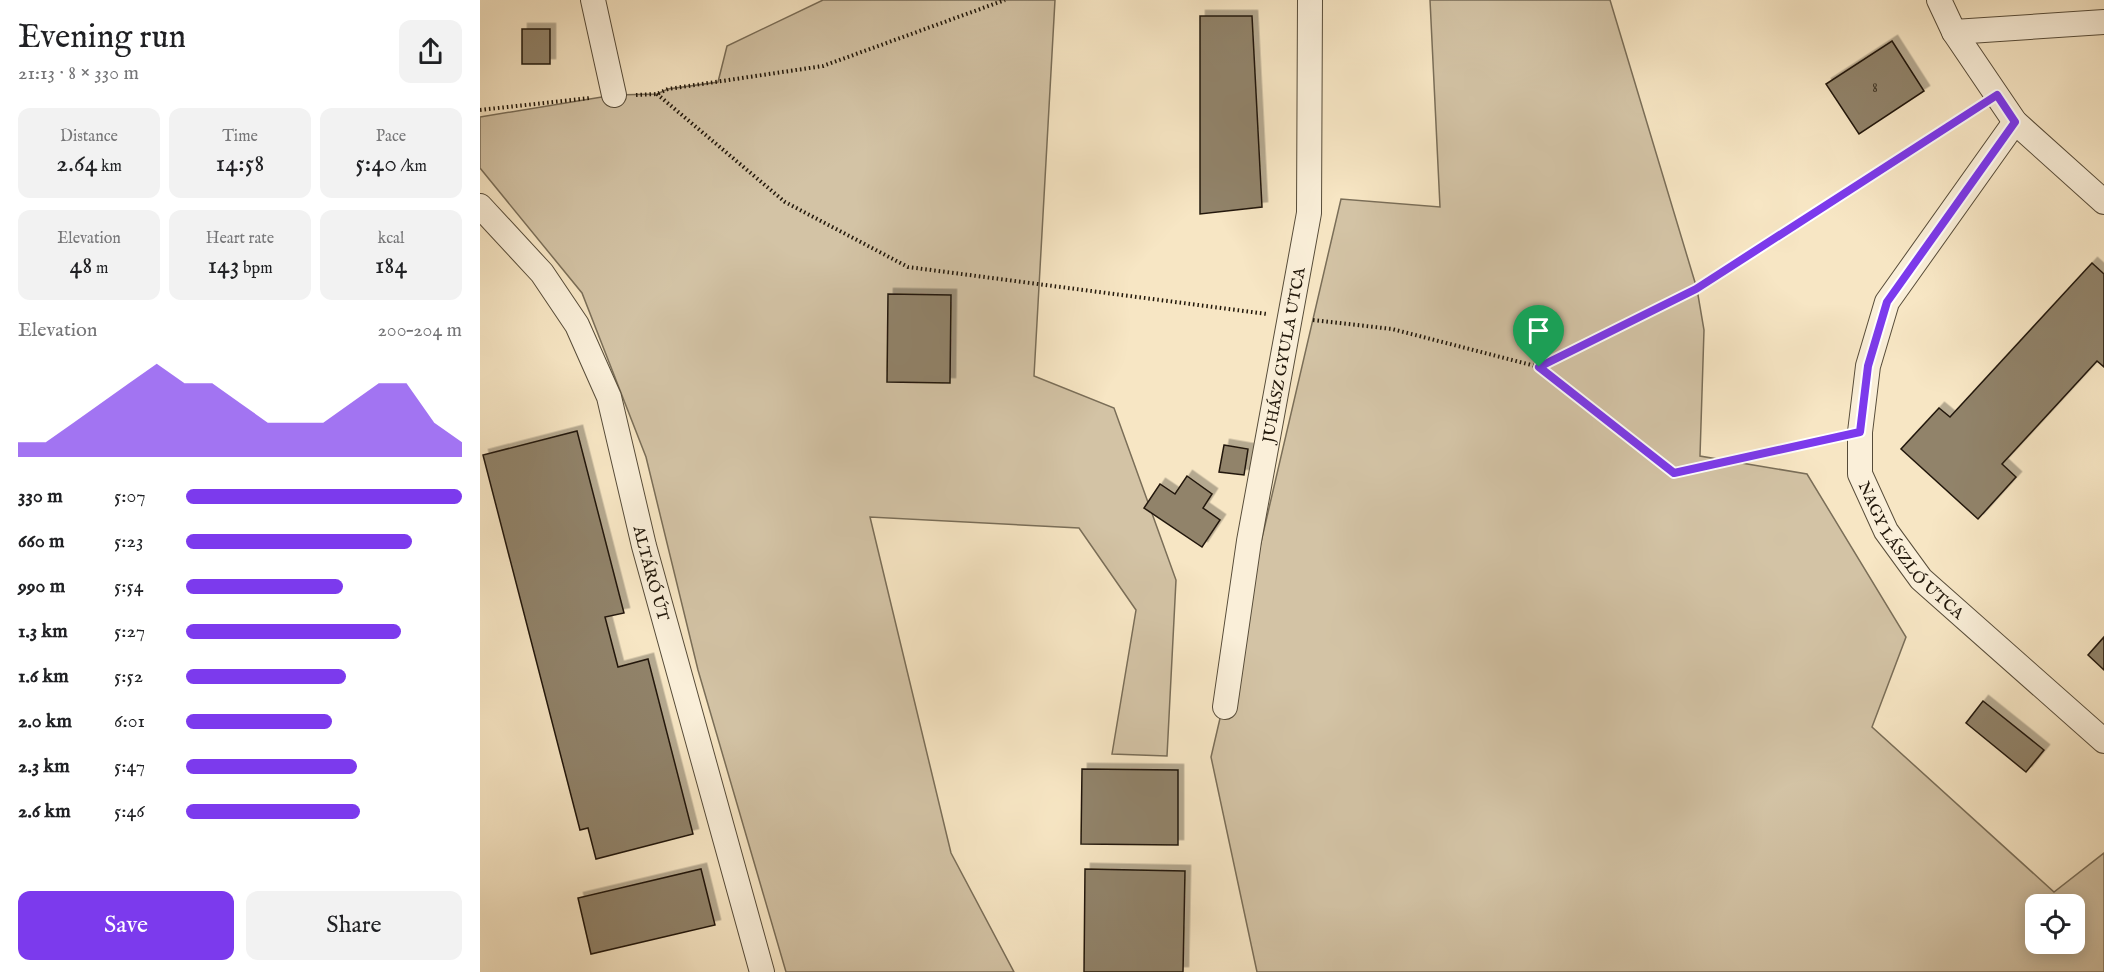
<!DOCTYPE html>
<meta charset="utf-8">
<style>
body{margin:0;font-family:"IM FELL English",serif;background:#f2f2f2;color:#202124;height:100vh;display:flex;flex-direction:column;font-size:22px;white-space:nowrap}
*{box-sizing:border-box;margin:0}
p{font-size:20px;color:#757577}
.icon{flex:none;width:33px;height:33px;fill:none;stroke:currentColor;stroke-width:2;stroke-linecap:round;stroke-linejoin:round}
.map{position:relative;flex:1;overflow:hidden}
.drawer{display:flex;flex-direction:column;background:#fff;width:480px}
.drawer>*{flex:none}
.controls{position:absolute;left:1545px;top:894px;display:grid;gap:12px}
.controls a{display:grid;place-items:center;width:60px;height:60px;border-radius:12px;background:#fff;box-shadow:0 3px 15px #0003;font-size:30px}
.pin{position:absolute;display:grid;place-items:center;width:51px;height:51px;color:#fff;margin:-62px -26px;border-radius:50% 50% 50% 0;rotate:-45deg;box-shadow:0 0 6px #0007}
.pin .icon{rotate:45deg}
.round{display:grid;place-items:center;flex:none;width:63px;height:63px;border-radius:12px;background:#f2f2f2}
.summary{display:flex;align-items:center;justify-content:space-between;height:102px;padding:0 18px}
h1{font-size:33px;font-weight:600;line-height:45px}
.metrics{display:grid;grid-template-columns:repeat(3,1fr);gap:9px;height:102px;padding:6px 18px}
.metrics div{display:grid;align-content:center;border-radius:12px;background:#f2f2f2;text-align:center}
.metrics b{font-size:26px;font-weight:600}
.metrics small{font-size:16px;font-weight:400}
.metrics p{font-size:16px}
.chart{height:168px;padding:12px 18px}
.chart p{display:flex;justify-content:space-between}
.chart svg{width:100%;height:108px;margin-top:6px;fill:#7c3aed;opacity:.7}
.cta{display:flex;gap:12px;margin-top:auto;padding:12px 18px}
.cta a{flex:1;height:69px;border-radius:12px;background:#7c3aed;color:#fff;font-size:24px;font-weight:600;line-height:69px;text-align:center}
.cta a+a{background:#f2f2f2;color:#202124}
ul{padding:0 18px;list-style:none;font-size:20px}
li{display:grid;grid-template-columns:96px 72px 1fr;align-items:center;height:45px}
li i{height:15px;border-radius:8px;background:#7c3aed}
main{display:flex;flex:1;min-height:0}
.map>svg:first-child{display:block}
.green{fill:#d3c3a5;stroke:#7a6e58;stroke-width:1.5;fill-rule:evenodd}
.building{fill:#91836b;stroke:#22180b;stroke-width:1.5;filter:url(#shadow)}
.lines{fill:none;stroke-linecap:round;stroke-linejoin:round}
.street-casing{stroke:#574c39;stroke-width:26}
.path{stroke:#22180b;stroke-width:4;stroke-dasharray:1.5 3;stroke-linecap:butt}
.street{stroke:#faefd9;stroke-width:24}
.route-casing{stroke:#fff;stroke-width:12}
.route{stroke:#7c3aed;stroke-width:8}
.labels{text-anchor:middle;stroke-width:4.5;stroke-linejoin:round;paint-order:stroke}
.number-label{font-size:14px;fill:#3e3323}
.street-label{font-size:16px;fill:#22180b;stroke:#faefd9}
</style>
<main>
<section class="drawer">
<div class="summary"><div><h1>Evening run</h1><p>21:13 · 8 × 330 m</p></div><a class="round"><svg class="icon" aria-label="share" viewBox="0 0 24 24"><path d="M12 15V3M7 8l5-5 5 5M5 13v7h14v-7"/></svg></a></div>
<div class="metrics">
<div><p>Distance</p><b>2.64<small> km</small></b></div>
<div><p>Time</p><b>14:58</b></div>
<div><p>Pace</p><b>5:40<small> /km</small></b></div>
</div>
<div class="metrics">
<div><p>Elevation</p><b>48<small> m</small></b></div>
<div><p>Heart rate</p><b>143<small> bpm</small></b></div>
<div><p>kcal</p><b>184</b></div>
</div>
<div class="chart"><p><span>Elevation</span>200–204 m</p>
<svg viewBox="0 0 160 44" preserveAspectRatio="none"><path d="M0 44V38L10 38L20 30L30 22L40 14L50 6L60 14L70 14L80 22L90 30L100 30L110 30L120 22L130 14L140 14L150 30L160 38V44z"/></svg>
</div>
<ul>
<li><b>330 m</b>5:07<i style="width:100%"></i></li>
<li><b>660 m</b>5:23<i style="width:82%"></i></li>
<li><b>990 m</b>5:54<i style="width:57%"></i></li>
<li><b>1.3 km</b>5:27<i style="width:78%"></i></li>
<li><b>1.6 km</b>5:52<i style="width:58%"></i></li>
<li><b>2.0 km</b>6:01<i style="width:53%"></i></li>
<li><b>2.3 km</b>5:47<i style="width:62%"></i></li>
<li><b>2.6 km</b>5:46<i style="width:63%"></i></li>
</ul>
<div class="cta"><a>Save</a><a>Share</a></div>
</section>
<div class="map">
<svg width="1624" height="972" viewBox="0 0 1624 972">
<defs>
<filter id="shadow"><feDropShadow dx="5.5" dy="-5.5" stdDeviation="0" flood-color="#0004"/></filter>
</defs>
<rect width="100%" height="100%" fill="#f7e6c4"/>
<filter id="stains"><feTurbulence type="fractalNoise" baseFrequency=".00333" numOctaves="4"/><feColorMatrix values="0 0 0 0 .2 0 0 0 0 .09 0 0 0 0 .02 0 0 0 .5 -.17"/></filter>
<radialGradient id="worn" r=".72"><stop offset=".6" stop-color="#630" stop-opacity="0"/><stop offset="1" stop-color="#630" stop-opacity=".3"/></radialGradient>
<g class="green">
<polygon points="343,0 575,0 554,376 634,408 696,580 687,756 632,754 656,610 599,528 390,517 471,853 534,972 306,972 218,670 166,457 102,293 0,168 0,117 134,95 177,94 188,89 238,82 247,46"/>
<path d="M 950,0 L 1130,0 L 1217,289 L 1224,330 L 1220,456 L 1327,474 L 1426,637 L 1392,727 L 1574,892 L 1624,853 L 1624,972 L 777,972 L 731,757 L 861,199 L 960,207 ZM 1556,904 L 1594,904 L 1594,944 L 1556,944 Z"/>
</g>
<g class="building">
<polygon points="720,16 772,16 782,207 720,214"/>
<rect x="42" y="29" width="28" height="35"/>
<polygon points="1412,41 1444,91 1379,134 1346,84"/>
<polygon points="1612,263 1624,274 1624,367 1617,361 1522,464 1536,477 1498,519 1421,449 1459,408 1470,417"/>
<polygon points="408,294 471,295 470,383 407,382"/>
<polygon points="97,431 144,613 125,617 138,667 168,659 213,834 116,859 108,828 100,830 3,455"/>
<polygon points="744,445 768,449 764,475 739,472"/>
<polygon points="707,476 732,494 723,508 740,520 722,547 664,508 680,484 695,494"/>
<polygon points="1624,637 1624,670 1608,655"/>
<polygon points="1503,701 1564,750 1546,772 1486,723"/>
<polygon points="602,769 698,770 698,845 601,844"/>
<polygon points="221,869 235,925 111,954 98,898"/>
<polygon points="605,869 705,871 703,972 604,972"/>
</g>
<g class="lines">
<g class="street-casing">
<g id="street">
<polyline points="113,0 134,95"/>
<polyline points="1459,0 1474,32 1535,122 1624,202"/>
<polyline points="1474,32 1624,22"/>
<path id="s1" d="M 1535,122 L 1407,302 L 1388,366 L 1380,432 L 1380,474 L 1406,531 L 1441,579 L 1624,741"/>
<path id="s2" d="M 0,206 L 62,273 L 97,325 L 129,397 L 164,546 L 282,972"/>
<path id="s3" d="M 745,707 L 769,541 L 829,213 L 830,0"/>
</g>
</g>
<g class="path">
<polyline points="177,94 305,202 428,267 787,314"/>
<polyline points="156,95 177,94 188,89 343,66 525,0"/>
<polyline points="0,110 110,98"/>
<polyline points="833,320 912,329 1059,367 1217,289 1498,108"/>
<polyline points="1059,367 1194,473 1356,437"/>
</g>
<use href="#street" class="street"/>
</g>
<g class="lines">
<g class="route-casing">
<polygon id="route" points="1517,95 1535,122 1407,302 1388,366 1380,432 1194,473 1059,367 1216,289"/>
</g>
<use href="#route" class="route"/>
</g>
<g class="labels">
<g class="number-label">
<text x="1395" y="92">8</text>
</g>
<g class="street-label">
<text dy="6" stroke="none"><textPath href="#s3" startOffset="357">JUHÁSZ GYULA UTCA</textPath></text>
<text dy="6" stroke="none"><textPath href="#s1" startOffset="489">NAGY LÁSZLÓ UTCA</textPath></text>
<text dy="6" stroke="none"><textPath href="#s2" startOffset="414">ALTÁRÓ ÚT</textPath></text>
</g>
</g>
<rect width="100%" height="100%" filter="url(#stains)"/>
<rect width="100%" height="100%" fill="url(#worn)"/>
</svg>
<div class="controls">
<a><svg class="icon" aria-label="locate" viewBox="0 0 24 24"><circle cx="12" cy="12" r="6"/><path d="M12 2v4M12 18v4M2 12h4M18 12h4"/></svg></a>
</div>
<div class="pin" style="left:1059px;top:367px;background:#1e9e55"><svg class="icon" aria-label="arrive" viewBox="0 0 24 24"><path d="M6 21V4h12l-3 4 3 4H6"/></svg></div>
</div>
</main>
